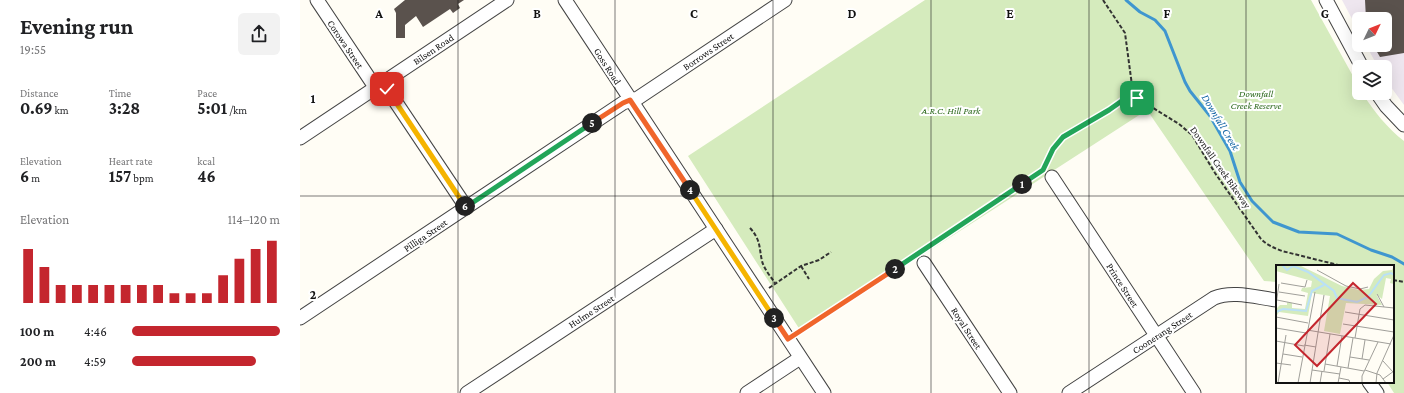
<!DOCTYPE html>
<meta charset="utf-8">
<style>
body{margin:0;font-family:"Crimson Pro",serif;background:#f2f2f2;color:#202124;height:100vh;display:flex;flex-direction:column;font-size:15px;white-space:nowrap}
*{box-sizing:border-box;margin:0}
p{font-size:13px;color:#757577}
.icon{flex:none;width:22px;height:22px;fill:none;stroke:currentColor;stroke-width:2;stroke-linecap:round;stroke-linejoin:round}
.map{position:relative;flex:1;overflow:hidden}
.sheet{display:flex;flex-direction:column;background:#fff;width:300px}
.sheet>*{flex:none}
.needle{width:26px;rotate:47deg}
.controls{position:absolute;left:1052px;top:12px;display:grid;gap:8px}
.controls a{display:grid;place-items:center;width:40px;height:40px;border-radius:6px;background:#fff;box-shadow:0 4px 16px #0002;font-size:20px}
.pin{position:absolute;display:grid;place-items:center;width:34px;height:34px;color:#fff;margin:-17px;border-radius:8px;box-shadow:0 2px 6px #0006}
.km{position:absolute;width:20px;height:20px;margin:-10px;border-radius:50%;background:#222;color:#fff;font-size:11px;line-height:20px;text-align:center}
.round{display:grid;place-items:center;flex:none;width:42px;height:42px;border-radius:6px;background:#f2f2f2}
.summary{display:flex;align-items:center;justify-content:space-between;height:68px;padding:0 20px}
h1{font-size:22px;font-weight:700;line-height:30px}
.stats{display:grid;grid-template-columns:repeat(3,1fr);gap:6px;height:68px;padding:4px 20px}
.stats div{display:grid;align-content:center}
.stats b{font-size:17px;font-weight:700}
.stats small{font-size:11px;font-weight:400}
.stats p{font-size:11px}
.chart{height:112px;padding:8px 20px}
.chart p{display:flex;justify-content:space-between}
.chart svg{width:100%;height:72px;margin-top:4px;stroke:#c4262e;stroke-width:6}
ul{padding:0 20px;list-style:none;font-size:13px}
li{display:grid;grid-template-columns:64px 48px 1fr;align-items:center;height:30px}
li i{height:10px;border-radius:5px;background:#c4262e}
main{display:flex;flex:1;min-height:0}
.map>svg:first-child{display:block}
.industrial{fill:#eee6ef}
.green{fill:#d5ebbd}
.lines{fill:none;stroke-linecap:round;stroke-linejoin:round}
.stream{stroke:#3f96cf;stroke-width:3}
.building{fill:#5a524d}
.minor-casing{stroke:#444;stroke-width:15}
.path{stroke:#333;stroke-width:2;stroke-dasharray:4 2;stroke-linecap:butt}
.minor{stroke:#fff;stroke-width:13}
.split-1-casing{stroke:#fff;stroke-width:8}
.split-2-casing{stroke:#fff;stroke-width:8}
.split-3-casing{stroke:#fff;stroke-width:8}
.split-4-casing{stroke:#fff;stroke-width:8}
.split-5-casing{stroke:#fff;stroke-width:8}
.split-6-casing{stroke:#fff;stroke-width:8}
.split-7-casing{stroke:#fff;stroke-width:8}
.split-1{stroke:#22a559;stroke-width:5}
.split-2{stroke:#22a559;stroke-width:5}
.split-3{stroke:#f0652b;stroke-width:5}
.split-4{stroke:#f5b400;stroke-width:5}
.split-5{stroke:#f0652b;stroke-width:5}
.split-6{stroke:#22a559;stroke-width:5}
.split-7{stroke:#f5b400;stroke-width:5}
.grid{fill:none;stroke:#111;stroke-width:1;stroke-opacity:0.55}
.labels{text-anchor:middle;stroke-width:4;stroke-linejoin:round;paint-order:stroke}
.street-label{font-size:10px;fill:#111;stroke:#fff}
.park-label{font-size:10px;font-style:italic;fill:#2f6b1f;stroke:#fff}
.water-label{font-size:11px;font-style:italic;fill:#1768a6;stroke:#fff}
.inset-river{fill:none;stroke:#b9e0f7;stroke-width:2}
.inset-road{fill:none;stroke:#a09f9a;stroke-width:1}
.view{fill:#c4262e;fill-opacity:0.15;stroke:#c4262e;stroke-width:2}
.inset-edge{fill:none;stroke:#111;stroke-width:2}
.grid-label{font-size:13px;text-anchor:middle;font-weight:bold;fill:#111;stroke:#fff;stroke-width:4;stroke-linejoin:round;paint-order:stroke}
</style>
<main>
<section class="sheet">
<div class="summary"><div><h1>Evening run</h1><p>19:55</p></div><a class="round"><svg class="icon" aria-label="share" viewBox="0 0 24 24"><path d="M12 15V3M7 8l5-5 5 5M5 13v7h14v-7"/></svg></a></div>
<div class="stats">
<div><p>Distance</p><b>0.69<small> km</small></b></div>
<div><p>Time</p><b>3:28</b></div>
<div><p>Pace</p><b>5:01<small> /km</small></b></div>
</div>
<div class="stats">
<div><p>Elevation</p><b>6<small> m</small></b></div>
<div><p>Heart rate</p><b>157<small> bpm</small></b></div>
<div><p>kcal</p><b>46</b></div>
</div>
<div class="chart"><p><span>Elevation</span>114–120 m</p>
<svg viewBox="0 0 160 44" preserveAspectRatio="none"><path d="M5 44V11M15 44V22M25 44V33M35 44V33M45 44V33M55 44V33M65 44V33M75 44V33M85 44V33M95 44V38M105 44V38M115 44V38M125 44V27M135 44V17M145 44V11M155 44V6"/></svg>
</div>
<ul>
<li><b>100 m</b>4:46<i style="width:100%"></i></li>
<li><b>200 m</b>4:59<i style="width:84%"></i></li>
</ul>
</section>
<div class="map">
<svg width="1104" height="393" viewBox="0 0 1104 393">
<rect width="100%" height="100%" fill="#fffdf5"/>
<polygon class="industrial" points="1042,0 1104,0 1104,105 1085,79 1085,67 1078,67 1066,45 1085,45 1085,19 1059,19 1059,32"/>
<path class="green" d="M 625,0 L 1011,0 L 1059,87 L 1059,93 L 1062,93 C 1074,111 1087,128 1104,141 L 1104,393 L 1094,393 L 1087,382 L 1093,382 L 1093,266 L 977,266 L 977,282 L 964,281 L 847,110 L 502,333 L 388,156 Z"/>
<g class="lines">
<polyline class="stream" points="826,0 840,12 855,20 865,31 885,82 890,91 910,116 930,151 940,182 952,201 973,222 999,232 1037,234 1071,250 1092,257 1104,264"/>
</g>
<g class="building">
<polygon points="105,0 164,0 158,4 160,8 153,13 150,9 123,27 116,16 105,25 105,38 96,38 96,13 94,9"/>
<polygon points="1065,0 1104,0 1104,53 1080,57 1073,45 1085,45 1085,19 1066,19"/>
</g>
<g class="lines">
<g class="minor-casing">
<g id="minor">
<polyline points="17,0 75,87"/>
<polyline points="265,0 524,393"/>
<polyline points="1026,0 1062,67"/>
<polyline points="83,83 166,207"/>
<polyline points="1077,93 1086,106 1104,125"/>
<polyline points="0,138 207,0"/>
<polyline points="752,177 894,393"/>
<polyline points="624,263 710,393"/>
<polyline points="0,318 323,103 338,98 485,0"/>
<polyline points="1069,382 1077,393"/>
<polyline points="167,393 416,229"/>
<polyline points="447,393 500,358"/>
<path d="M 769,393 L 914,298 C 933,290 958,298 977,300"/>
</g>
</g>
<g class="path">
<path d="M 803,0 L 825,33 L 833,93 L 837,98 L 879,124 L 892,135 L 915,173 L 961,239 C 967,245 974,248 982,251 L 1042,266"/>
<path d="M 450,228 C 461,240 459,248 462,261 C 464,269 471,277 475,283"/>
<polyline points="621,252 743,170 753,149 763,137 809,110 833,93"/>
<polyline points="501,266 509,279"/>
<polyline points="1093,280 1104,282"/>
<polyline points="469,288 501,266 519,260 531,252"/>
<polyline points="497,333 614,257"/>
</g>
<use href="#minor" class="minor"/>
</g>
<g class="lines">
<g class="split-1-casing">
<polyline id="split-1" points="722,184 743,170 753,149 763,137 809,110 833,93 837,98"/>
</g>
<g class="split-2-casing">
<polyline id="split-2" points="595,269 722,184"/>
</g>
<g class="split-3-casing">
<polyline id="split-3" points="474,318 488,339 595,269"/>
</g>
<g class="split-4-casing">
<polyline id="split-4" points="390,190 474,318"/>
</g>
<g class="split-5-casing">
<polyline id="split-5" points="292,123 323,103 330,100 390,190"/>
</g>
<g class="split-6-casing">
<polyline id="split-6" points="165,206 166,207 292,123"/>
</g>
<g class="split-7-casing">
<polyline id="split-7" points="87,89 165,206"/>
</g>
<use href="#split-1" class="split-1"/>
<use href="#split-2" class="split-2"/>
<use href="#split-3" class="split-3"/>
<use href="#split-4" class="split-4"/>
<use href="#split-5" class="split-5"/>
<use href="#split-6" class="split-6"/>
<use href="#split-7" class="split-7"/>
</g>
<path class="grid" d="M 158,0 L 158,393M 315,0 L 315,393M 473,0 L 473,393M 631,0 L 631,393M 789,0 L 789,393M 946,0 L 946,393M 0,196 L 1104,196"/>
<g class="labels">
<g class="street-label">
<text transform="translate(46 44) rotate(56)" y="4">Corowa Street</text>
<text transform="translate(133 49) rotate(-34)" y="4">Bilsen Road</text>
<text transform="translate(408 51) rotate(-34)" y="4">Borrows Street</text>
<text transform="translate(308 66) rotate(57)" y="4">Goss Road</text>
<text transform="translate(921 167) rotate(55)" y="4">Downfall Creek Bikeway</text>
<text transform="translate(125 235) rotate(-34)" y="4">Pilliga Street</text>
<text transform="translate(823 285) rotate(57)" y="4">Prince Street</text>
<text transform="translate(291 311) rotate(-33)" y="4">Hulme Street</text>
<text transform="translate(667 328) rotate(57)" y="4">Royal Street</text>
<text transform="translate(862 332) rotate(-33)" y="4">Coonerang Street</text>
</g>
<g class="park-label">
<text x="956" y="97">Downfall<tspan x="956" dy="12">Creek Reserve</tspan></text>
<text x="651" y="114">A.R.C. Hill Park</text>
</g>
<g class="water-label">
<text transform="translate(921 122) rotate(59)" y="4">Downfall Creek</text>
</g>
</g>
<g transform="translate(976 265)">
<rect width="118" height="118" fill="#fffdf5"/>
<path d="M 0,0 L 23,0 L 66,21 L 83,25 L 93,24 L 98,14 L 107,6 L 116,5 L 118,0 L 118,19 L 114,18 L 115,14 L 110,13 L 106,34 L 100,29 L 106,40 L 70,38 L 64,69 L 48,66 L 54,31 L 36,28 L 32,51 L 3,47 L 0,52 L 0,44 L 4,40 L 11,40 L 11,37 L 16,38 L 16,43 L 29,44 L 32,28 L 25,26 L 26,23 L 35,22 L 36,16 L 0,6 Z" fill="#d5ebbd"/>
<path class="inset-river" d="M 6,0 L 11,5 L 17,1 L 32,7 L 58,26 L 61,33 L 81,37 L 92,32 L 108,10 L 115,8 L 118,10M 0,47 L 7,44 L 30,46 L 36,26 L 48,20"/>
<path class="inset-road" d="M 41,5 L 70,21 L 84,24 L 92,22M 5,18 L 29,22 L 31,15M 3,27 L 29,31M 101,29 L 108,42M 1,35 L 26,40M 0,40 L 3,19M 69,47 L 118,55M 0,52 L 32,58M 67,59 L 118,67M 0,63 L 30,68M 31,65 L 115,79M 79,73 L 84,44 L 89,40 L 118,43M 0,76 L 28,81M 28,80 L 40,82M 7,89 L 26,92M 74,92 L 93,95M 86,94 L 89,75M 107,96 L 117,107M 0,98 L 15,100M 49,99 L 88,106M 61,101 L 66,71M 72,103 L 77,73M 36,105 L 64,109M 89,105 L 104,110 L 110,118M 48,106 L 54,69M 63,113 L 73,115 L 74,118M 107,114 L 118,106M 2,118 L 10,70M 22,118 L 39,27M 34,118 L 48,30M 44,118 L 46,106M 62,118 L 65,102M 86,118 L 86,111 L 102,77M 100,118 L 101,108 L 118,70"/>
<path class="view" d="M 77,18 L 100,39 L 41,101 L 19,80 Z"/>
<rect width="118" height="118" class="inset-edge"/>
</g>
<g class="grid-label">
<text x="79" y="18">A</text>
<text x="237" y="18">B</text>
<text x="394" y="18">C</text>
<text x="552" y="18">D</text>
<text x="710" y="18">E</text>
<text x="867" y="18">F</text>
<text x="1025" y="18">G</text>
<text x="13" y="103">1</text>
<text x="13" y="299">2</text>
</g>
</svg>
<div class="controls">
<a><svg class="needle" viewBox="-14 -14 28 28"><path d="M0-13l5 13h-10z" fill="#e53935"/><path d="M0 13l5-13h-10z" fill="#757577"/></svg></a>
<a><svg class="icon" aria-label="layers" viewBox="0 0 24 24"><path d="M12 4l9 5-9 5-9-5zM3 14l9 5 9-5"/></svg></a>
</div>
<div class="pin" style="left:837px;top:98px;background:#1e9e55"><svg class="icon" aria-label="arrive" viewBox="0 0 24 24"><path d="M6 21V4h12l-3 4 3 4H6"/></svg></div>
<div class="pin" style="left:87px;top:89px;background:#d93025"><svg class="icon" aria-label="check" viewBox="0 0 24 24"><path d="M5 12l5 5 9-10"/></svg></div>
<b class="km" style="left:722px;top:184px">1</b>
<b class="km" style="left:595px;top:269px">2</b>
<b class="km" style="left:474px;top:318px">3</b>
<b class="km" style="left:390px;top:190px">4</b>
<b class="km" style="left:292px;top:123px">5</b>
<b class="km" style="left:165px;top:206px">6</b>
</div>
</main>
